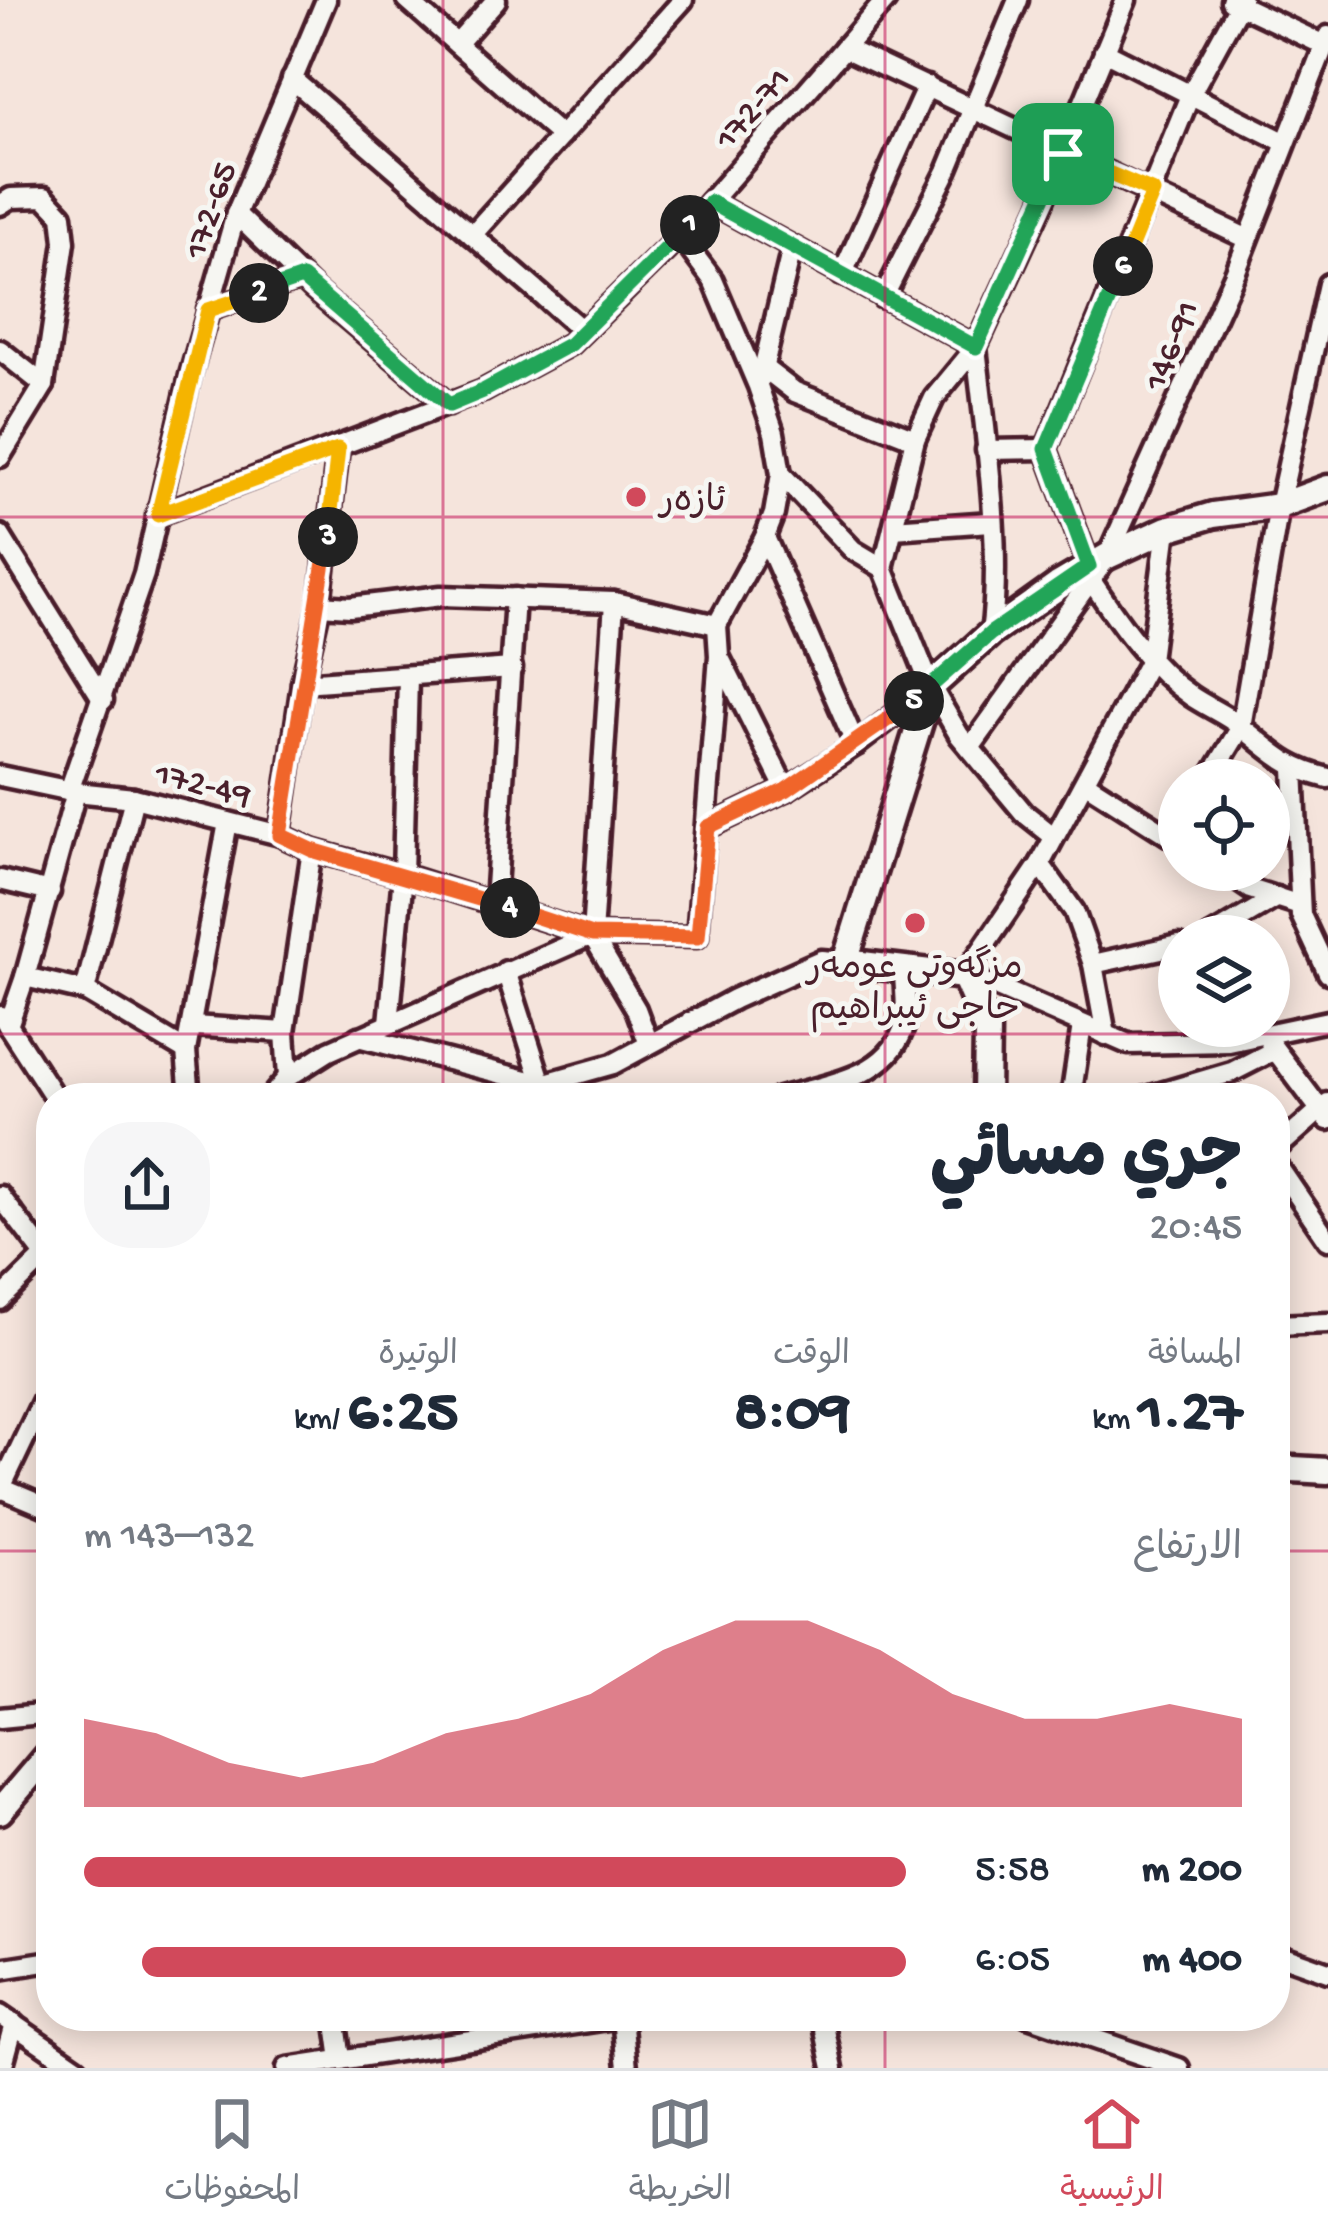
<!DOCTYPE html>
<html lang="ar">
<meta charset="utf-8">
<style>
body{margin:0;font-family:"Gochi Hand","Playpen Sans Arabic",sans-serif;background:#f6f6f7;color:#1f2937;direction:rtl;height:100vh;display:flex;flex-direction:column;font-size:45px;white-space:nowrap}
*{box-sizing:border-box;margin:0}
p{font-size:39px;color:#747a83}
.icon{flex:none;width:66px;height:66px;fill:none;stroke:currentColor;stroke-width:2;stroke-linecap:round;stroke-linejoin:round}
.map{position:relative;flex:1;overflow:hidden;direction:ltr}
.panel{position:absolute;left:36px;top:1083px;width:1254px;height:948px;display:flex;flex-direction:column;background:#fff;border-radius:48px;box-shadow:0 6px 30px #0003;direction:rtl}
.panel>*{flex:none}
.fabs{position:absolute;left:1158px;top:759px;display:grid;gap:24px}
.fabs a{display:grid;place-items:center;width:132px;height:132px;border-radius:50%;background:#fff;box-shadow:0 6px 30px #0003;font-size:60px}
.pin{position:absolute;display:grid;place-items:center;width:102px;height:102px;color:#fff;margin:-51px;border-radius:24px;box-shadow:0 6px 18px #0006}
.km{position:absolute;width:60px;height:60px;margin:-30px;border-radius:50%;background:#222;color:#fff;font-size:33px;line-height:60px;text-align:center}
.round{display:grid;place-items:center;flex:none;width:126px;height:126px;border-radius:48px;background:#f6f6f7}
.summary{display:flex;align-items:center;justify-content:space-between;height:204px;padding:0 48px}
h1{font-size:66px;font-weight:800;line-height:90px}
.stats{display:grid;grid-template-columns:repeat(3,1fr);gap:18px;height:204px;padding:12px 48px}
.stats div{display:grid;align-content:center}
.stats b{font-size:60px;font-weight:800}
.stats small{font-size:33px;font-weight:400}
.stats p{font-size:33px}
.chart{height:336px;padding:24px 48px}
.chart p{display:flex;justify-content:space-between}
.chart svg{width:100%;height:216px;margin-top:12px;fill:#d1495b;opacity:.7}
ul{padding:0 48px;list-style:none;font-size:39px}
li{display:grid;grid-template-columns:192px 144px 1fr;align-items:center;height:90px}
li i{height:30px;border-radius:15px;background:#d1495b}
.dock{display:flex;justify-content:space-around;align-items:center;height:168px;border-top:3px solid #e0e1e3;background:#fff;font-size:33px;color:#747a83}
.dock a{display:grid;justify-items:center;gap:6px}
.dock .selected{color:#d1495b}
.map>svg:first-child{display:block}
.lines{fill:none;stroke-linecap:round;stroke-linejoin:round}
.minor-casing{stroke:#4a1f2b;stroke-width:27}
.tertiary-casing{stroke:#4a1f2b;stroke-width:33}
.minor{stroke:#f6f6f2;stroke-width:18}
.tertiary{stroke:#f6f6f2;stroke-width:24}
.split-1-casing{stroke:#fff;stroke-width:24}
.split-2-casing{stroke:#fff;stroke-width:24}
.split-3-casing{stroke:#fff;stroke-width:24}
.split-4-casing{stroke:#fff;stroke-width:24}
.split-5-casing{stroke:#fff;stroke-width:24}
.split-6-casing{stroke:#fff;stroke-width:24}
.split-7-casing{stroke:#fff;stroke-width:24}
.split-1{stroke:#22a559;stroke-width:15}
.split-2{stroke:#22a559;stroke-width:15}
.split-3{stroke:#f5b400;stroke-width:15}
.split-4{stroke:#f0652b;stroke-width:15}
.split-5{stroke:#f0652b;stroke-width:15}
.split-6{stroke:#22a559;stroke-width:15}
.split-7{stroke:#f5b400;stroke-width:15}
.grid{fill:none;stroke:#c2185b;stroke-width:3;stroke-opacity:0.55}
.poi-dot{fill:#d1495b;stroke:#f6f6f2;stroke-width:4.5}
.labels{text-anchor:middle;stroke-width:10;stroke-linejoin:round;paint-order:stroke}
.street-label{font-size:36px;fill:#4a1f2b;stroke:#f6f6f2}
.poi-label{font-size:36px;fill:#4a1f2b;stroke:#f6f6f2;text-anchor:start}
</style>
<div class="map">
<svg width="1328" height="2068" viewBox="0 0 1328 2068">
<rect width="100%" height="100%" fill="#f5e4dc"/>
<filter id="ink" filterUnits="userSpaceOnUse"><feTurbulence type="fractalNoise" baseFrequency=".00833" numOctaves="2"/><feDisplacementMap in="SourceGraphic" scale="24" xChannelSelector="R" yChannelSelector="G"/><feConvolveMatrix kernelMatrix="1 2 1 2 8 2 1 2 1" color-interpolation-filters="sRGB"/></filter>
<g filter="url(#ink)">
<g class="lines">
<g class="minor-casing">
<g id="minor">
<polyline points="407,0 561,136"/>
<polyline points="1231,1 1324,45"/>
<polyline points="457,44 496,0"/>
<polyline points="844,48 1248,239"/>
<polyline points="1104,51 1284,142"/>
<polyline points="292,79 583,331"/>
<polyline points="710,202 976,347"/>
<polyline points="0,205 11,198 45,197 62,215 65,242 44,385 0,457"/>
<polyline points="236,214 315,291 449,405"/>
<polyline points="472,235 683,0"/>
<polyline points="842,275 927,86"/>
<polyline points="883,298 947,171 1018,0"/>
<polyline points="208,310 302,278"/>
<path d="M 976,347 C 985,432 1003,549 991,633"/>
<polyline points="0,350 44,385"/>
<polyline points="764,368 795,392 915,439"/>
<polyline points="761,378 792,248"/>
<polyline points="986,450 1046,449"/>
<polyline points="781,474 853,550 883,568 931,687 959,735 1024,813 1053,836"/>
<polyline points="157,515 483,391 570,344 680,236 886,0"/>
<polyline points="893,529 991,522"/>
<polyline points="1167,529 1150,660 1040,864 964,976 995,986 1128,1044 1229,1042 1328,1021"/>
<polyline points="0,535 103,700"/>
<polyline points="765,537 856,745"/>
<polyline points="1089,566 1046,449 1191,93 1242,0"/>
<polyline points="883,568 915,439 934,398 976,347 1040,208 1126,0"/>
<path d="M 1092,582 C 1119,622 1150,668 1191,696 C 1207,707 1225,714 1240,726 C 1274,752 1284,767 1328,778"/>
<polyline points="614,602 592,935 636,1009 649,1044"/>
<polyline points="320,605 350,607 441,596 614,602 717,625"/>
<polyline points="721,660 786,790"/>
<polyline points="302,683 512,668"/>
<polyline points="970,748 1108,556 1236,271 1328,36"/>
<polyline points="1294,769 1301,915 1328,973"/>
<polyline points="0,776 76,792 134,798 280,835 312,850 403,875 592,935"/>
<polyline points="1209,780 1241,727 1279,506 1328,284"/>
<polyline points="1086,783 1179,842"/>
<polyline points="69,791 144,574 190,375 236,214 326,0"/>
<polyline points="708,827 786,790 856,745 931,687"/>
<polyline points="280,835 302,683 320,605 338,449"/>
<polyline points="1040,864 1074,911 1093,964 1106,1035"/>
<polyline points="1222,870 1250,889 1300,905"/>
<polyline points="0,880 50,892"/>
<polyline points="495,903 515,598"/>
<polyline points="1211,936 1277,897"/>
<polyline points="1093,964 1179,945"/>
<polyline points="506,971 542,1084"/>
<polyline points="25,977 85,991 186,1051"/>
<polyline points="85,991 134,798"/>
<polyline points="2,1016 55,1098"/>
<polyline points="389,1023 403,875 408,677"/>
<polyline points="8,1026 25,977 76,792"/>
<polyline points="193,1026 285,1032"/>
<polyline points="358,1037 542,1084 613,1064 734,999 821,960 845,962"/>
<polyline points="1270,1043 1328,1120"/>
<polyline points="288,1077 285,1032 312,850"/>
<polyline points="190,1098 186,1051 228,822"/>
<polyline points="270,1098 288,1077 329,1051 592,935 697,937 719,656 717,625 765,537 774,514 781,474 774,433 758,386 713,280 680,236"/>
<path d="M 779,1098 C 823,1085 885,1079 903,1030 C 909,1014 904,989 904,971"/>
<polyline points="1071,1098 1082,1025"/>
<polyline points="1144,1098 1232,1072 1275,1050"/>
<polyline points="1275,1150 1328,1103"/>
<polyline points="1275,1162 1328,1240"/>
<polyline points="0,1196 51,1263"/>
<polyline points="0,1300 51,1250"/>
<polyline points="1275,1325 1328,1323"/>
<polyline points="1,1488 51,1509"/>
<polyline points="0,1490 51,1383"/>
<polyline points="0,1718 51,1713"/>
<polyline points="1275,1953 1328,1972"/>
<polyline points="0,1969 51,1961"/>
<polyline points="0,2015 77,2068"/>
<polyline points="335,2016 341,2060"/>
<polyline points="822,2016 833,2068"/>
<polyline points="1028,2016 1179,2068"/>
<polyline points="622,2017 627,2068"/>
<polyline points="2,2068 14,2024"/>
<polyline points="287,2068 628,2016"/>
</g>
</g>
<g class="tertiary-casing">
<g id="tertiary">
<polyline points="986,1098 987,1028 964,976 845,962 931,687 991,633 1058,585 1108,556 1167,529 1213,515 1279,506 1328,488"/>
<polyline points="1275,1468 1328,1471"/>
<polyline points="0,1811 51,1751"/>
</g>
</g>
<use href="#minor" class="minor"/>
<use href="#tertiary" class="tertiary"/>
</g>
</g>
<g class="lines" filter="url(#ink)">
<g class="split-1-casing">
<polyline id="split-1" points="690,225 710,202 976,347 1063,154"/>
</g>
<g class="split-2-casing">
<polyline id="split-2" points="259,293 302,278 449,405 483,391 570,344 690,225"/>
</g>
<g class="split-3-casing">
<polyline id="split-3" points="259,293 208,310 158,515 338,449 328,537"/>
</g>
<g class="split-4-casing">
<polyline id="split-4" points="328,537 280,835 312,850 510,908"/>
</g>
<g class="split-5-casing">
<polyline id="split-5" points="510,908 592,935 698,937 708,827 786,790 914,701"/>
</g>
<g class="split-6-casing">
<polyline id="split-6" points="914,701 991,633 1089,566 1046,449 1123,266"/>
</g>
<g class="split-7-casing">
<polyline id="split-7" points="1063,154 1153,192 1123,266"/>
</g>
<use href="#split-1" class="split-1"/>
<use href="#split-2" class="split-2"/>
<use href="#split-3" class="split-3"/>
<use href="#split-4" class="split-4"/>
<use href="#split-5" class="split-5"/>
<use href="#split-6" class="split-6"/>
<use href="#split-7" class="split-7"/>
</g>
<path class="grid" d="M 443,0 L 443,1098M 885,0 L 885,1098M 0,517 L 1328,517M 0,1034 L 1328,1034M 0,1551 L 51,1551M 1275,1551 L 1328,1551M 443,2016 L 443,2068M 885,2016 L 885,2068"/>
<g class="poi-dot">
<circle cx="636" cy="497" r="12"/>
<circle cx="915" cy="923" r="12"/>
</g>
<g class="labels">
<g class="street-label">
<text transform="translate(750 106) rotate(-49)" y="13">172-71</text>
<text transform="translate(207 209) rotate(-71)" y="13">172-65</text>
<text transform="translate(1168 344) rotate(-67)" y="13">146-91</text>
<text transform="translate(204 781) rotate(14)" y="13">172-49</text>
</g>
<g class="poi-label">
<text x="660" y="510">ئازەر</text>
<text x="915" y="977" text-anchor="middle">مزگەوتی عومەر<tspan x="915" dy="41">حاجی ئیبراهیم</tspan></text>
</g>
</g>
</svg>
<div class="fabs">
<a><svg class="icon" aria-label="locate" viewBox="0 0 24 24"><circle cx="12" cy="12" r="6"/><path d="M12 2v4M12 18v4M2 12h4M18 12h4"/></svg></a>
<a><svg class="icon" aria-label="layers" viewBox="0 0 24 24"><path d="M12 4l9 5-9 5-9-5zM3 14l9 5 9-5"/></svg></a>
</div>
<div class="pin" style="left:1063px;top:154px;background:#1e9e55"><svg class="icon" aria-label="arrive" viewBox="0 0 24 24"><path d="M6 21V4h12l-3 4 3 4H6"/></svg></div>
<b class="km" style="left:690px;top:225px">1</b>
<b class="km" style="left:259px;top:293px">2</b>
<b class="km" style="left:328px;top:537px">3</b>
<b class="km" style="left:510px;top:908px">4</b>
<b class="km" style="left:914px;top:701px">5</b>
<b class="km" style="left:1123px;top:266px">6</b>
<section class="panel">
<div class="summary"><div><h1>جري مسائي</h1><p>20:45</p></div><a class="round"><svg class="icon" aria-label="share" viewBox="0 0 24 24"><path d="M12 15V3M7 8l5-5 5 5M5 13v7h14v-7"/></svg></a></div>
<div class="stats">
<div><p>المسافة</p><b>1.27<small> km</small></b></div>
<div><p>الوقت</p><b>8:09</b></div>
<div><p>الوتيرة</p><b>6:25<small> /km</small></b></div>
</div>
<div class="chart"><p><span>الارتفاع</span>132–143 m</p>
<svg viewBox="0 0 160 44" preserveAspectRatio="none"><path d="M0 44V26L10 29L20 35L30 38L40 35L50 29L60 26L70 21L80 12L90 6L100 6L110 12L120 21L130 26L140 26L150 23L160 26V44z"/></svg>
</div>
<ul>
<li><b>200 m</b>5:58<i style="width:100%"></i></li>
<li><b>400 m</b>6:05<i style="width:93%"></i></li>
</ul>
</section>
</div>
<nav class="dock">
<a class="selected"><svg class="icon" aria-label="home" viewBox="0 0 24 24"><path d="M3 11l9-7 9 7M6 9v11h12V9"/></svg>الرئيسية</a>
<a><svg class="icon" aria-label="map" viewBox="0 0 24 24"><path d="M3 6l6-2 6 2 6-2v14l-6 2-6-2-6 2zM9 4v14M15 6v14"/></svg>الخريطة</a>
<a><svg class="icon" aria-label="saved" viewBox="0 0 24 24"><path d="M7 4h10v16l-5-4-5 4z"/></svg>المحفوظات</a>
</nav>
